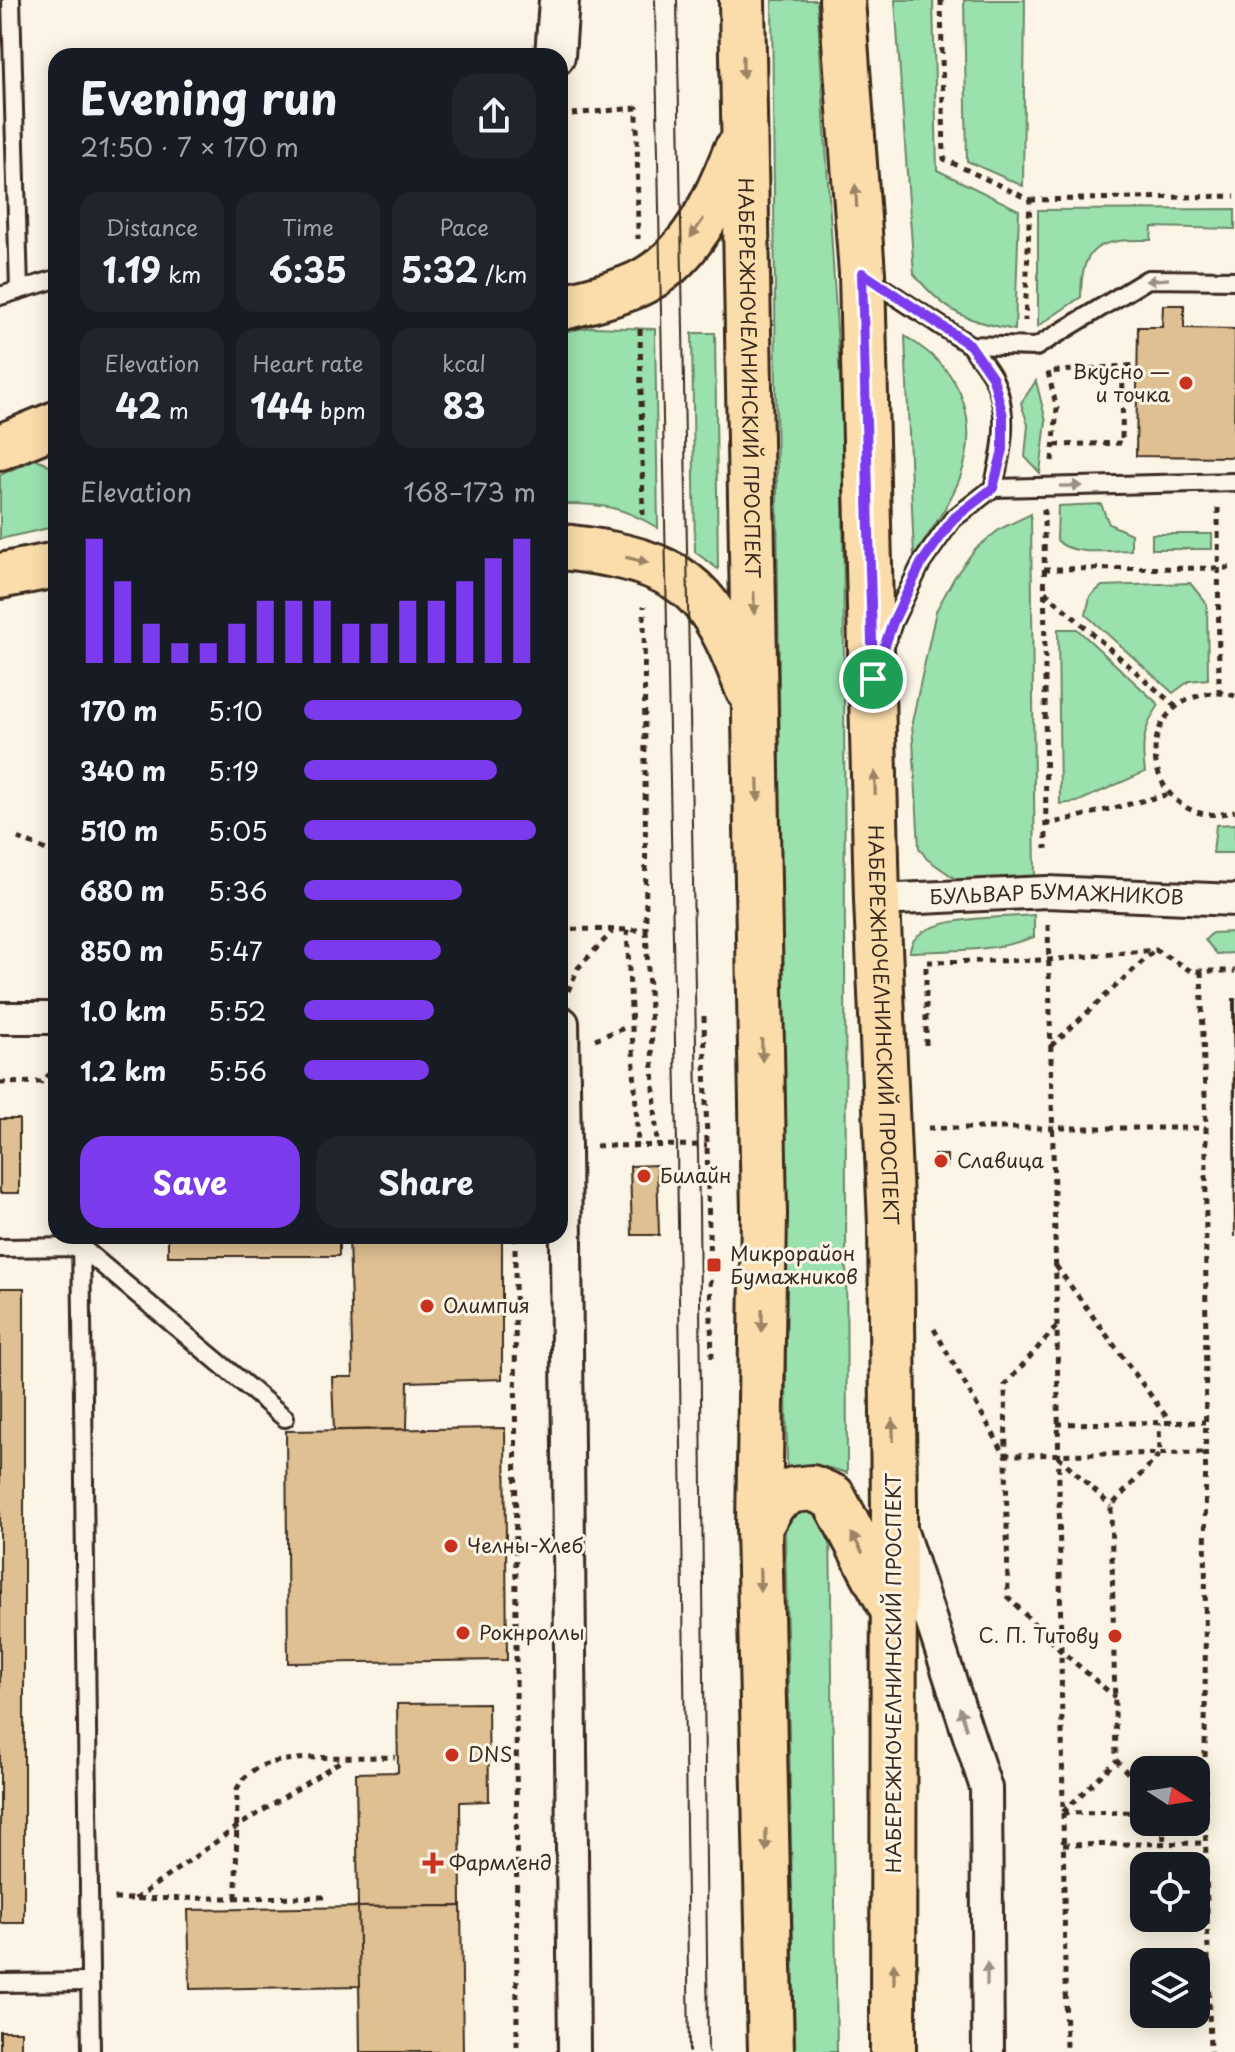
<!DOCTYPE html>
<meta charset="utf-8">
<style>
body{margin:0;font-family:"Playpen Sans",sans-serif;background:#20242c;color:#f1f3f6;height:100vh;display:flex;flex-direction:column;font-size:30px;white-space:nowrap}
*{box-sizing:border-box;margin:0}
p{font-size:26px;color:#9ea1a6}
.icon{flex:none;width:44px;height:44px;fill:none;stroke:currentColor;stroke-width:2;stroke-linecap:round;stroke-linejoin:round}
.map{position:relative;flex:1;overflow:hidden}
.side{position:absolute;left:48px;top:48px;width:520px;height:1196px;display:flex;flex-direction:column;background:#171b24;border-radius:24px;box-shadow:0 4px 20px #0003}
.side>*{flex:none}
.needle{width:52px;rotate:102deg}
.fabs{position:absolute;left:1130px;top:1756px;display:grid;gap:16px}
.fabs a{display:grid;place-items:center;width:80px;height:80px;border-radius:16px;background:#171b24;box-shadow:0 4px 20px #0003;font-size:40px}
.pin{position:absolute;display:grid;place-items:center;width:68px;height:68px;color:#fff;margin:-34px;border:4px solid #fff;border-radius:50%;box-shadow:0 2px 8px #0007}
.round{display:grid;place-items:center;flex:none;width:84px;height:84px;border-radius:24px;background:#20242c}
.headline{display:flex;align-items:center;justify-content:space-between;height:136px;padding:0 32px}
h1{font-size:44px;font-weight:700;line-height:60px}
.metrics{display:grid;grid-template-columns:repeat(3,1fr);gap:12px;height:136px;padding:8px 32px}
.metrics div{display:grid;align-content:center;border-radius:20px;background:#20242c;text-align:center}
.metrics b{font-size:34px;font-weight:700}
.metrics small{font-size:22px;font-weight:400}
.metrics p{font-size:22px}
.chart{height:224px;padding:16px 32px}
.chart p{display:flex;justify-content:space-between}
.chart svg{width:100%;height:144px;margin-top:8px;stroke:#7c3aed;stroke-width:6}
.primary-button{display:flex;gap:16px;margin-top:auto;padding:16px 32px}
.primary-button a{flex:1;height:92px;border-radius:24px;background:#7c3aed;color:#fff;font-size:32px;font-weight:700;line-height:92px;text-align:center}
.primary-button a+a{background:#20242c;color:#f1f3f6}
ul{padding:0 32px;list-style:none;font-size:26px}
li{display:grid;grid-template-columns:128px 96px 1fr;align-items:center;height:60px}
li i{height:20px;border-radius:10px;background:#7c3aed}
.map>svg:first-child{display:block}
.green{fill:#9be1ae;stroke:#6b8666;stroke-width:2}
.building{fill:#dec092;stroke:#3b2a1e;stroke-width:2}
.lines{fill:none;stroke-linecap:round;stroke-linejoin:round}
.service-casing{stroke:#3b2a1e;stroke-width:22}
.minor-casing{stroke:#3b2a1e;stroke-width:36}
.tertiary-casing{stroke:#3b2a1e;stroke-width:44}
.primary-casing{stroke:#3b2a1e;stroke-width:50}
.path{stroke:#3b2a1e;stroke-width:5;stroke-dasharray:6 6;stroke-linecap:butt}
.service{stroke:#fcf5e5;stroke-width:16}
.minor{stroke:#fcf5e5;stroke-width:30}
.tertiary{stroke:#fcf5e5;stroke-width:38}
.primary{stroke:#fbddab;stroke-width:44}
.tram{stroke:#3b2a1e;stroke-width:2}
.oneway{fill:#9b8464}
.oneway2{fill:#9c9082}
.route-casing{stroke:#fff;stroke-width:16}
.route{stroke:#7c3aed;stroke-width:10}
.poi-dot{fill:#c8321e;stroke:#fcf5e5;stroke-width:3}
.labels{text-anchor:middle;stroke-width:6;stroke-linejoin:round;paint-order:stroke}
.poi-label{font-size:20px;fill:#3b2a1e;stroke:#fcf5e5;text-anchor:start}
.street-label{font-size:20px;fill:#3b2a1e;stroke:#fcf5e5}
</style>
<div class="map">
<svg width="1235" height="2052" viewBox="0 0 1235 2052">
<rect width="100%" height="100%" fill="#fcf5e5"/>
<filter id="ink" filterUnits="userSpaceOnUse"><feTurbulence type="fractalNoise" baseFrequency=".0125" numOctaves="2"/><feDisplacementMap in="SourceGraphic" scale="16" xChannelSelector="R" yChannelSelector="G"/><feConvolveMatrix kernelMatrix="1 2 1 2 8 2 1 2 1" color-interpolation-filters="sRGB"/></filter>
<g filter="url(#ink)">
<g class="green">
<path d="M 772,0 L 817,0 L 843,428 L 847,1473 C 825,1466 809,1461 787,1470 Z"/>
<path d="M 895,0 L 933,0 L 937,170 L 1019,210 L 1015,330 C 966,321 946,313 914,274 Z"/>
<polygon points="964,0 1025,0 1023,186 967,161"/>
<path d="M 1235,209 L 1235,229 L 1152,227 L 1151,240 C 1101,239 1081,243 1081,297 L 1038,326 L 1038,210 Z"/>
<path d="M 593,327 L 655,329 L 658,528 C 623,507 601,503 560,504 L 560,332 Z"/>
<polygon points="692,333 715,333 718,569 695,552"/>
<path d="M 905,336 C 933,354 954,371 964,404 C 981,465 945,508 914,557 Z"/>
<polygon points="1036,381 1046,421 1040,473 1025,457 1028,425 1021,403"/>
<polygon points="36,459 46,463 56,473 56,522 53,527 0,539 0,475"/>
<path d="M 1101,504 L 1109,524 L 1131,534 L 1131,550 C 1110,550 1071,557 1057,540 L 1058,506 Z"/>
<polygon points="1031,514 1035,881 960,882 927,859 919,848 912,722 936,611 954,578 975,549 1000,529"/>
<rect x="1152" y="534" width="60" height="15"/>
<polygon points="1190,583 1207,604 1208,679 1189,681 1173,693 1086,615 1090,596 1102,586"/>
<path d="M 1058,629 L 1077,629 L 1159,705 C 1143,728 1141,745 1145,772 L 1077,802 L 1060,804 Z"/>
<polygon points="1235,824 1235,853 1213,853 1216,825"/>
<path d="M 1034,915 L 1034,937 C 994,952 952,950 909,952 C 911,948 911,943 914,940 C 932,915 1005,918 1034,915 Z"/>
<polygon points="1235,932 1235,953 1217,954 1205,940 1212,933"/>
<polygon points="804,1511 816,1511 830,1526 837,2052 795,2052 785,1528 789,1520"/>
</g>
<g class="building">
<polygon points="1163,305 1184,305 1184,328 1235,329 1234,457 1136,456 1138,327 1162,327"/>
<polygon points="1233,999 1235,999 1235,1237"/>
<rect x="0" y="1119" width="19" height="74"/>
<rect x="934" y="1155" width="13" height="12"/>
<polygon points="657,1165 659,1235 632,1235 630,1166"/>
<rect x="168" y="1236" width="171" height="20"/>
<polygon points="349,1236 502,1236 502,1379 408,1382 407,1429 334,1430 332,1377 353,1377"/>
<rect x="0" y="1288" width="24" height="635"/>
<polygon points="505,1428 507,1660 288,1663 286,1431"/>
<polygon points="488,1703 489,1801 460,1802 461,1906 358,1907 356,1773 398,1772 397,1704"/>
<polygon points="461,1906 463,2052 360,2052 358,1907"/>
<polygon points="358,1907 360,1986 190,1989 188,1910"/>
<rect x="0" y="2031" width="21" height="21"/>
</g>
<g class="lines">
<g class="service-casing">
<g id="service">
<polyline points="11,0 19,290"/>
<polyline points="868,278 970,345 1036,347 1148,279 1235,280"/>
<polyline points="0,296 56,279"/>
<path d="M 970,345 C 977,355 986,365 992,376 C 1011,411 1002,452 993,488"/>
<polyline points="886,643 893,622 921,564 953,519 993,488 1235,482"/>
<polyline points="81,1236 91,2052"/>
<polyline points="0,1248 81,1247 285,1418"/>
<polyline points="0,1983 90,1982"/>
</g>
</g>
<g class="minor-casing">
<g id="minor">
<path id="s1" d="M 877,900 L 1047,892 L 1235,900"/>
<polyline points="0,1018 56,1018"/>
<polyline points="560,1023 563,1023 565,1146 574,2052"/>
<polyline points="903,1535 986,1788 988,2052"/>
</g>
</g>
<g class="tertiary-casing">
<polyline id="tertiary" points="555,56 559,0"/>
</g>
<g class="primary-casing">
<g id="primary">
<path id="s2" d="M 742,0 L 764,1214 L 759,1527 L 771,2052"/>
<path id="s3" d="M 842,0 L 862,273 L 877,900 L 891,1224 L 894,1508 L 893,2052"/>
<path d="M 560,308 C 585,301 615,295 638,284 C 691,259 716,201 736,151"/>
<polyline points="0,447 56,424"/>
<path d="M 560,547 C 577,548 593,551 610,554 C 698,571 718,610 748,689"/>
<polyline points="0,576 56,565"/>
<polyline points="759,1527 775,1500 793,1490 812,1488 833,1497 891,1606"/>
</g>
</g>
<g class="path">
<polyline points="941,0 944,159 1030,200 1025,321"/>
<polyline points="560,115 637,108 638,239"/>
<polyline points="1030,200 1235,196"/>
<polyline points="640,329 643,519"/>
<polyline points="1055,445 1122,443 1123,366"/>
<polyline points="1052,461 1057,409 1048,372 1137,365"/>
<polyline points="1218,508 1219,693"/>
<polyline points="1044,509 1046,849"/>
<polyline points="1044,569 1235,568"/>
<polyline points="1045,592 1176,707"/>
<path d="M 1235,696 C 1224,692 1210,692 1198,696 C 1121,719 1156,836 1235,811"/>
<polyline points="1045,825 1170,794"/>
<polyline points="18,838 56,854"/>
<polyline points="1048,925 1057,1326 1066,2052"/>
<polyline points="560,929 646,930 644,606"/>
<polyline points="627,930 638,1146"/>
<polyline points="646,930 657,1146"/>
<polyline points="1201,971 1206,1128 1205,1811 1210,2052"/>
<polyline points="568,991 578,968 612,932"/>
<polyline points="704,1016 712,1360"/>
<polyline points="595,1039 627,1027"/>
<polyline points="926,1045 926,962 1048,960 1156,950 1191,971 1235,971"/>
<polyline points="1051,1046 1155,950"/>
<polyline points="0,1083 41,1082 56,1069"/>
<polyline points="928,1128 1206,1128"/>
<polyline points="596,1146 707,1145"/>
<polyline points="515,1236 517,2052"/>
<polyline points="1056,1266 1171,1423"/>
<polyline points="1056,1327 1005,1385 1008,1597 1060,1650 1115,1697"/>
<polyline points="934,1329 1005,1455 1205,1453"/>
<polyline points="1057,1424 1205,1422"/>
<polyline points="1058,1456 1111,1506"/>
<polyline points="1144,1791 1116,1760 1111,1506 1160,1454 1159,1423"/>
<polyline points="1196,1811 1205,1811"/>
<polyline points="1063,1812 1116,1761"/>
<polyline points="1063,1813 1144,1812"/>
<polyline points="1163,1822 1164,1844"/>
<polyline points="1063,1845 1206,1843"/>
<path d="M 236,1898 L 237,1789 C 244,1775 255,1767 270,1763 C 302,1755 360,1758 395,1757"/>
<polyline points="114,1899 326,1897"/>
<polyline points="135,1899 237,1827 344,1759"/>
</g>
<use href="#service" class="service"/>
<use href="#minor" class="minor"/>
<use href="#tertiary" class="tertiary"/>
<use href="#primary" class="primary"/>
<g class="tram">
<polyline points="655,0 677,1146 689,2052"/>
<polyline points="677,0 699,1209 708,2052"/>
</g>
</g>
<defs><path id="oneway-solid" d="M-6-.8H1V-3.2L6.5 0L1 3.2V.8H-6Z" transform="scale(2)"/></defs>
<g class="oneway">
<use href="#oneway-solid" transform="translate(743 67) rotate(90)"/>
<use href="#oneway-solid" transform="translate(856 196) rotate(-94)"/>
<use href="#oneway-solid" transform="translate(697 228) rotate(125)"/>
<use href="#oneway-solid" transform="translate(637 560) rotate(14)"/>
<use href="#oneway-solid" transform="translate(754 603) rotate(89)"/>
<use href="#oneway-solid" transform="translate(875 783) rotate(-91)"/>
<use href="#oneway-solid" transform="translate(758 790) rotate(89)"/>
<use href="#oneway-solid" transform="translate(762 1050) rotate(89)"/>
<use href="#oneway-solid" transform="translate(762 1320) rotate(91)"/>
<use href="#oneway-solid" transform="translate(893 1430) rotate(-91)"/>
<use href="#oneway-solid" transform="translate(857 1543) rotate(-119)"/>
<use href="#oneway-solid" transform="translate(760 1580) rotate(89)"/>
<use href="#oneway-solid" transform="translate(766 1840) rotate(89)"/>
<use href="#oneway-solid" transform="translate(894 1974) rotate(-90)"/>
</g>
<g class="oneway2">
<use href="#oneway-solid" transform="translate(1157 280) rotate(175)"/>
<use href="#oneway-solid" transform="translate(1071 486) rotate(-1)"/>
<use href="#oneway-solid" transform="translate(963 1718) rotate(-108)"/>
<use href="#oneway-solid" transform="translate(987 1974) rotate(-90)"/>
</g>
</g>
<g class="lines" filter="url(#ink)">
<g class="route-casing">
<polygon id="route" points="862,273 970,345 993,378 1003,416 1003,450 993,488 953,519 921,564 893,622 873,679"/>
</g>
<use href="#route" class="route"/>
</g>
<g class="poi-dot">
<circle cx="1186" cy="383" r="8"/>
<circle cx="941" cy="1161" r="8"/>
<circle cx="644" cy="1176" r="8"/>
<rect x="706" y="1257" width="16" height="16" rx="4"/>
<circle cx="427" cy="1306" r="8"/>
<circle cx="451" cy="1546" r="8"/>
<circle cx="463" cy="1633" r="8"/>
<circle cx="1115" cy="1636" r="8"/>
<circle cx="452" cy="1755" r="8"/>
<path d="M429 1851h8v8h8v8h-8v8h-8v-8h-8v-8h8z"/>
</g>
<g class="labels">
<g class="poi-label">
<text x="1170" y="379" text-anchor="end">Вкусно —<tspan x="1170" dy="23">и точка</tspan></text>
<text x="957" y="1168">Славица</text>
<text x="660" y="1183">Билайн</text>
<text x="730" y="1261">Микрорайон<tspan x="730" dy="23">Бумажников</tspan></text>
<text x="443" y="1313">Олимпия</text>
<text x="467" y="1553">Челны-Хлеб</text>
<text x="479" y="1640">Рокнроллы</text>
<text x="1099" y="1643" text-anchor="end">С. П. Титову</text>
<text x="468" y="1762">DNS</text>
<text x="449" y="1870">Фармленд</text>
</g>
<g class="street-label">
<text dy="7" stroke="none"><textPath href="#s2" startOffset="378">НАБЕРЕЖНОЧЕЛНИНСКИЙ ПРОСПЕКТ</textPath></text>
<text dy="7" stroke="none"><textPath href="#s1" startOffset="180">БУЛЬВАР БУМАЖНИКОВ</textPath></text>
<text dy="7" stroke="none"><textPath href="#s3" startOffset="1026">НАБЕРЕЖНОЧЕЛНИНСКИЙ ПРОСПЕКТ</textPath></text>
<text transform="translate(894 1673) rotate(-90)" y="7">НАБЕРЕЖНОЧЕЛНИНСКИЙ ПРОСПЕКТ</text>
</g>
</g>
</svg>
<div class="fabs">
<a><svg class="needle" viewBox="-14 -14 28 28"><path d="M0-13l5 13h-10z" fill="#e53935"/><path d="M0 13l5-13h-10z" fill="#9ea1a6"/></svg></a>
<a><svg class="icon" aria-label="locate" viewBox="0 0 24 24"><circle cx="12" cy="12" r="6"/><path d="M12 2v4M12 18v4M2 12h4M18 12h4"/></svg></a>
<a><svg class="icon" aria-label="layers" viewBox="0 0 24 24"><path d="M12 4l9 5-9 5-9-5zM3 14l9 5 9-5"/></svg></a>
</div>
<div class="pin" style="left:873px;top:679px;background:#1e9e55"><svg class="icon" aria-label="arrive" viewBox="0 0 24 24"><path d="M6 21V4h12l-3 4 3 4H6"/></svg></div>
<section class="side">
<div class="headline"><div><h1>Evening run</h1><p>21:50 · 7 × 170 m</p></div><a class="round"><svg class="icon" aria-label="share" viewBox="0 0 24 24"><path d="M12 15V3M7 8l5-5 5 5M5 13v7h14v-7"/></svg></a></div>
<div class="metrics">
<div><p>Distance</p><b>1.19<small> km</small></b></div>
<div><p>Time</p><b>6:35</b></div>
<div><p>Pace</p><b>5:32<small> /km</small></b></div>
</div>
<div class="metrics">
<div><p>Elevation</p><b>42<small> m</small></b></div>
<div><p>Heart rate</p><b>144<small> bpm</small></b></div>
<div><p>kcal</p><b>83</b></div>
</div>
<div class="chart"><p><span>Elevation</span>168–173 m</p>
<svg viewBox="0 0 160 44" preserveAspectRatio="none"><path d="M5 44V6M15 44V19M25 44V32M35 44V38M45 44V38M55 44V32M65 44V25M75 44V25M85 44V25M95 44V32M105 44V32M115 44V25M125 44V25M135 44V19M145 44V12M155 44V6"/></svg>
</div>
<ul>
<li><b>170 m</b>5:10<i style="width:94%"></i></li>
<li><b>340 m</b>5:19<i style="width:83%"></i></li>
<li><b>510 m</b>5:05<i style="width:100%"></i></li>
<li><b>680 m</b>5:36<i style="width:68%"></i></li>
<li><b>850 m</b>5:47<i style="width:59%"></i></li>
<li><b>1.0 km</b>5:52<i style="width:56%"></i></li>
<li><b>1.2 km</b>5:56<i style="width:54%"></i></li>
</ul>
<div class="primary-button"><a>Save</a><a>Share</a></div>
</section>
</div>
